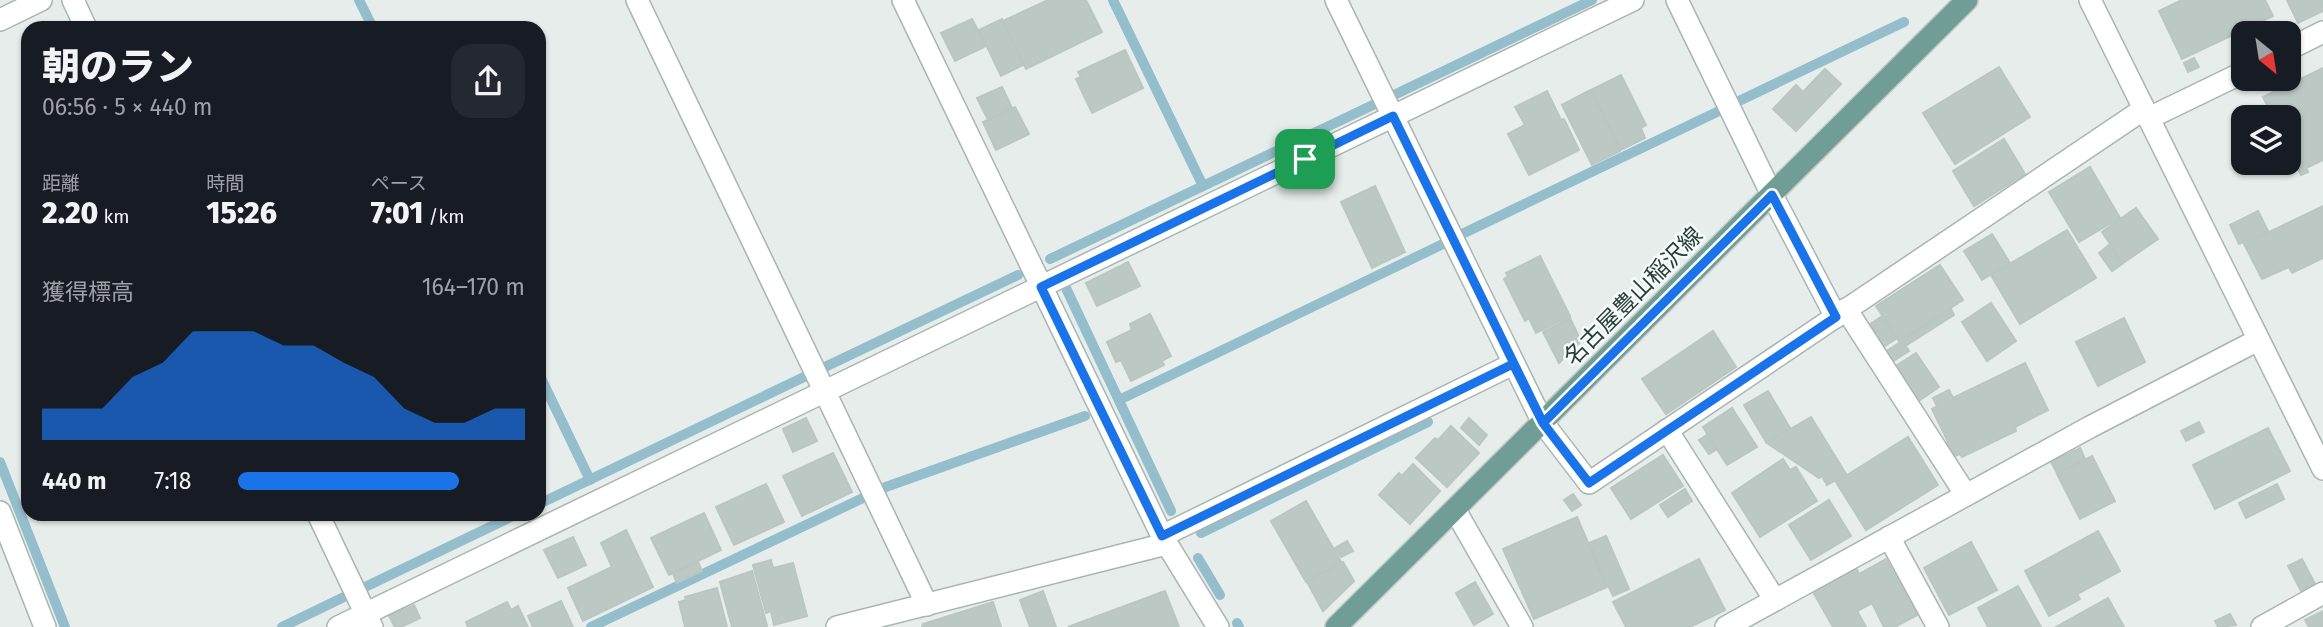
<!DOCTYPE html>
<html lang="ja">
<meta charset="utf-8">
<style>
body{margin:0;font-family:"Fira Sans","Noto Sans JP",sans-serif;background:#242831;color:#f1f3f6;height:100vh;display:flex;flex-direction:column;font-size:26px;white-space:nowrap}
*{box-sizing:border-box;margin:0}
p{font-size:23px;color:#9ea1a6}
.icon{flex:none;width:38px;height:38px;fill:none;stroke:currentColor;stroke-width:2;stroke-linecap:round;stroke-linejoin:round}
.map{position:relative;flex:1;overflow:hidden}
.sheet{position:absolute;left:21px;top:21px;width:525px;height:500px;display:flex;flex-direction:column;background:#171b24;border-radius:21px;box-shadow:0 2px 5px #0004}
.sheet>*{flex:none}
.needle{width:46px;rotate:150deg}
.fabs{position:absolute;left:2231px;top:21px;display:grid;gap:14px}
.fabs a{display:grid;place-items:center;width:70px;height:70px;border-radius:14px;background:#171b24;box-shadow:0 2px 5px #0004;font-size:35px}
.pin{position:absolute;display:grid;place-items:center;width:60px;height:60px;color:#fff;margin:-30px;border-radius:14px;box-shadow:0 4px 10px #0006}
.round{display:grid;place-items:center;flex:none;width:74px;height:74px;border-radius:21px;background:#242831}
.head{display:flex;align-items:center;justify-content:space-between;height:119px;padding:0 21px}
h1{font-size:38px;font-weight:800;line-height:52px}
.stats{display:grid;grid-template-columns:repeat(3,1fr);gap:10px;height:119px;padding:7px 21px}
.stats div{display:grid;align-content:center}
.stats b{font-size:30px;font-weight:800}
.stats small{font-size:19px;font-weight:400}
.stats p{font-size:19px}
.chart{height:196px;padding:14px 21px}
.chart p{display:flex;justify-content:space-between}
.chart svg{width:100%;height:126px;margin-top:7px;fill:#1a73e8;opacity:.7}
ul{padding:0 21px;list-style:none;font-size:23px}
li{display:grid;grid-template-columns:112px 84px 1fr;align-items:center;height:52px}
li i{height:18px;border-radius:9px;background:#1a73e8}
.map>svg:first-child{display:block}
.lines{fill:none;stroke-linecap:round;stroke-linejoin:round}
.stream{stroke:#95becc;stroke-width:10}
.building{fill:#bcc8c4;stroke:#b9c6c2;stroke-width:2}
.minor-casing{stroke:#a9b5b2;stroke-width:24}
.major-casing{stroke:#c3c9c8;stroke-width:24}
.minor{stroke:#fff;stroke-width:21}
.major{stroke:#709e96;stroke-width:21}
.route-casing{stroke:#fff;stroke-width:14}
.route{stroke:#1a73e8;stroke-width:9}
.labels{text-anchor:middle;stroke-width:5;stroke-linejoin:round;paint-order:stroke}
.street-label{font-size:23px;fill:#273e3a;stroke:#f6faf9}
</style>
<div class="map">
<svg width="2323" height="627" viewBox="0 0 2323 627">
<rect width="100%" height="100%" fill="#e6edeb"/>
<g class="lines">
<g class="stream">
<polyline points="359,0 373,28"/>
<polyline points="1113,0 1203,186"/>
<polyline points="1396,94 1592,0"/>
<polyline points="1739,101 1904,22"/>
<polyline points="1462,234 1719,111"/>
<polyline points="1050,259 1375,104"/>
<polyline points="1065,286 1171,511"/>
<polyline points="827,366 1018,275"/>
<polyline points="539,374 590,480"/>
<polyline points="1119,400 1443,244"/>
<polyline points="0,462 65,627"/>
<polyline points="883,488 1085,416"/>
<polyline points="539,504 804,377"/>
<polyline points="1201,533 1428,422"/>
<polyline points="1198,558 1220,595"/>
<polyline points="365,587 517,514"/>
<polyline points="1237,623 1239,627"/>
<polyline points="282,627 344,597"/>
<polyline points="591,627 863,498"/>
</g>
</g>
<g class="building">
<polygon points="1048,0 1086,0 1102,32 1026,69 1003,21"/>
<polygon points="2182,0 2265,0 2273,16 2182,59 2159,11"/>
<polygon points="2287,0 2323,0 2323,11 2298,23"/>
<polygon points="972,19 986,46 955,61 941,33"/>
<polygon points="1002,19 1023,65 1001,76 979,30"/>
<polygon points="1125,50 1143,88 1092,113 1076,79 1081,77 1078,72"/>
<polygon points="2194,58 2199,67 2188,72 2184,63"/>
<polygon points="1999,67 2030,117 1955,164 1923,113"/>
<polygon points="2323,68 2323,160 2306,168 2308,172 2301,175 2289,151 2289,117 2273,117 2263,97"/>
<polygon points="1825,69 1841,84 1796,131 1773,109 1796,85 1803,92"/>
<polygon points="1621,75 1646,125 1641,128 1645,138 1621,150 1591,90"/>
<polygon points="1002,87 1012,108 988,120 977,98"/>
<polygon points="1590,90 1620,151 1592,165 1562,105"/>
<polygon points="1547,91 1561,120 1564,119 1579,150 1529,175 1508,134 1525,125 1515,107"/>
<polygon points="1015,107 1029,134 996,150 983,122"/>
<polygon points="2004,139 2025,174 1974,206 1953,171"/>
<polygon points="2090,167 2120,218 2079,242 2049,192"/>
<polygon points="1375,186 1405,252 1372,268 1341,202"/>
<polygon points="2323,206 2323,258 2292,273 2289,267 2262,279 2244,244"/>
<polygon points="2136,208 2158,239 2123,263 2102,232"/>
<polygon points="2258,211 2268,231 2239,244 2230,225"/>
<polygon points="2067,230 2096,278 2020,324 1991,275"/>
<polygon points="1992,234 2010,263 1982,280 1964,251"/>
<polygon points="2109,245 2122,264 2112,271 2099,253"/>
<polygon points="1540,256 1570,316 1536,333 1529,318 1525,321 1504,279 1508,276 1506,273"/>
<polygon points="1128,262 1140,286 1097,306 1086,283"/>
<polygon points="1940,265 1963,300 1899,341 1876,306"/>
<polygon points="1991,303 2016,341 1987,361 1962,322"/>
<polygon points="1951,309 1954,315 1907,345 1903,340"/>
<polygon points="1150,314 1171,356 1162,361 1164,365 1131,381 1121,360 1116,362 1107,342 1132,330 1130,324"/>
<polygon points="1881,317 1896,339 1880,349 1866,327"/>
<polygon points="1570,318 1581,341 1559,363 1543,332"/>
<polygon points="2124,318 2145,362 2098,386 2076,342"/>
<polygon points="1713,331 1736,367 1666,414 1642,379"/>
<polygon points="1902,341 1909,351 1892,362 1885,352"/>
<polygon points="1916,353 1939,387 1917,402 1894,367"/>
<polygon points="2025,363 2048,410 2015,427 2016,431 1962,457 1960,454 1955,456 1953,452 1950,454 1945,444 1948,442 1932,409 1937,406 1933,398 1949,390 1953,398"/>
<polygon points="1768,391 1790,428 1766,442 1744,405"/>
<polygon points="1732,408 1757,447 1727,465 1703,427"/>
<polygon points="1811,417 1846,474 1827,485 1822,476 1819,478 1767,443"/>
<polygon points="806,418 817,441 793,452 783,429"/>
<polygon points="1469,418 1487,435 1479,445 1461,428"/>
<polygon points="2199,422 2204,432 2186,441 2181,431"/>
<polygon points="1451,426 1479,453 1447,487 1416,458 1435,438 1438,440"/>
<polygon points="2268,428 2290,471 2215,509 2193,465"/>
<polygon points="1707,435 1716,450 1709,454 1699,440"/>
<polygon points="1908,437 1938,485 1866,530 1836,482"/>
<polygon points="2080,448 2085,459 2057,473 2051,462"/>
<polygon points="833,453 852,492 802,516 783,476"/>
<polygon points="1663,455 1683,486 1631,519 1611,488"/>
<polygon points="2092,456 2115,501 2080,519 2057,474"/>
<polygon points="1783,459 1790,470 1796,467 1817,501 1760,537 1732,493"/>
<polygon points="1413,464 1440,491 1410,524 1379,495 1399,473 1402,476"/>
<polygon points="766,484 784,522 734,545 716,507"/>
<polygon points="2277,484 2284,499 2246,518 2239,503"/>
<polygon points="1685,489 1692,501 1668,517 1660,505"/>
<polygon points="1573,494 1581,505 1572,511 1564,500"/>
<polygon points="1829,500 1851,536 1811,560 1789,525"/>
<polygon points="1306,501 1341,562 1306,582 1271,521"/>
<polygon points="704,513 721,550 669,575 651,538"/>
<polygon points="1577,517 1607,587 1534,619 1503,549"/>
<polygon points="626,530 653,587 583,621 568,588 612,567 601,543"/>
<polygon points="2098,531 2120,571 2077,594 2080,599 2049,616 2025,571"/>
<polygon points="1606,536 1629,589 1613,596 1589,543"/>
<polygon points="573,537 586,565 558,578 544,550"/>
<polygon points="1347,541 1353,551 1341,557 1335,548"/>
<polygon points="1971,542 1997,590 1949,615 1924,568"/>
<polygon points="1699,559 1725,610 1690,627 1626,627 1613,602"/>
<polygon points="1886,559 1917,615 1895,627 1884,627 1872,603 1857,611 1866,627 1833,627 1813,592 1856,568 1859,574"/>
<polygon points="2302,559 2315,584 2301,591 2288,566"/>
<polygon points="771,560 773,568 793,563 807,616 774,625 771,611 766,613 753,565"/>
<polygon points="698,562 702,571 677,583 673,574"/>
<polygon points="1343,562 1354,581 1323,611 1307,582"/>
<polygon points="752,571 767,626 732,627 720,582"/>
<polygon points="1475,582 1493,614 1474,625 1456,593"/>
<polygon points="2018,586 2041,627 1988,627 1978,608"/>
<polygon points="717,588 727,627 685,627 679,602 686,600 685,597"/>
<polygon points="1043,591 1056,627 1030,627 1020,600"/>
<polygon points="1165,591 1179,627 1068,627"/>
<polygon points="2108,598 2124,627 2056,627"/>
<polygon points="561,601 573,627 533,627 528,616"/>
<polygon points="507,602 511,610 518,606 528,627 468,627 466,622"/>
<polygon points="993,602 1001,627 922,627 923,624"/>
<polygon points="414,605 420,618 401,627 395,627 389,616"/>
<polygon points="2323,611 2323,627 2309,627 2305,620"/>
<polygon points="2230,614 2236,625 2218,627 2215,621"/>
</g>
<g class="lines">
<g class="minor-casing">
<g id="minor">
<polyline points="73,0 86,28"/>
<polyline points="637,0 927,605"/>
<polyline points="903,0 1162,536 1218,627"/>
<polyline points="1336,0 1543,423 1589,483 2144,109"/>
<polyline points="1677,0 1772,195 1836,317"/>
<polyline points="2090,0 2323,469"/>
<polyline points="0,20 41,0"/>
<polyline points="2289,49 2323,32"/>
<polyline points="2149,118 2244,72"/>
<polyline points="1846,309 1966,495"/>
<polyline points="1667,430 1775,600"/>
<polyline points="1455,510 1522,627"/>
<polyline points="0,512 45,627"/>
<polyline points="318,514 372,627"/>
<polyline points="1162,536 1513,364"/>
<polyline points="1889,537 1938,627"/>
<polyline points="338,627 1633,0"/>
<polyline points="837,627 1166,544"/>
<polyline points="1726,627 2090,427 2258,340"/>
<polyline points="2262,627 2323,593"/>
</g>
</g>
<g class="major-casing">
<polyline id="major" points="1336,627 1967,0"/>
</g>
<use href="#minor" class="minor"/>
<use href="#major" class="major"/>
</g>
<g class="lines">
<g class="route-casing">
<polyline id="route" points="1305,159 1041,287 1162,536 1513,364 1543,423 1589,483 1836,317 1772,195 1543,423 1393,116 1305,159"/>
</g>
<use href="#route" class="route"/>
</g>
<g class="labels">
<g class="street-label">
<text transform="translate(1633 296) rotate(-45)" y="8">名古屋豊山稲沢線</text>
</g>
</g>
</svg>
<div class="fabs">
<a><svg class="needle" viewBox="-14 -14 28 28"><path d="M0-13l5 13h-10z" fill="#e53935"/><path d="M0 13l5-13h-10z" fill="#9ea1a6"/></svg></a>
<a><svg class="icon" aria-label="layers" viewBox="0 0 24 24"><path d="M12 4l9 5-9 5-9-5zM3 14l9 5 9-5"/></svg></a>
</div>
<div class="pin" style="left:1305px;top:159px;background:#1e9e55"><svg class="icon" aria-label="arrive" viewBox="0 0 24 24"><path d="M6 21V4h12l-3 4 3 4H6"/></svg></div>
<section class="sheet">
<div class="head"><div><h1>朝のラン</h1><p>06:56 · 5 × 440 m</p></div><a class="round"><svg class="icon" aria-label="share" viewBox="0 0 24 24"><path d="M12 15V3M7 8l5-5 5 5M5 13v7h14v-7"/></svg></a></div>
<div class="stats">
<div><p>距離</p><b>2.20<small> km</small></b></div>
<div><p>時間</p><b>15:26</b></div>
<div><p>ペース</p><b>7:01<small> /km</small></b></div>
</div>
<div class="chart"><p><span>獲得標高</span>164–170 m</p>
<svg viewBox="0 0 160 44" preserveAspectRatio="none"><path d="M0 44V33L10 33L20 33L30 22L40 17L50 6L60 6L70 6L80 11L90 11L100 17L110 22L120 33L130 38L140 38L150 33L160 33V44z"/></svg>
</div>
<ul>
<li><b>440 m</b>7:18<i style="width:77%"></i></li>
</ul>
</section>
</div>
